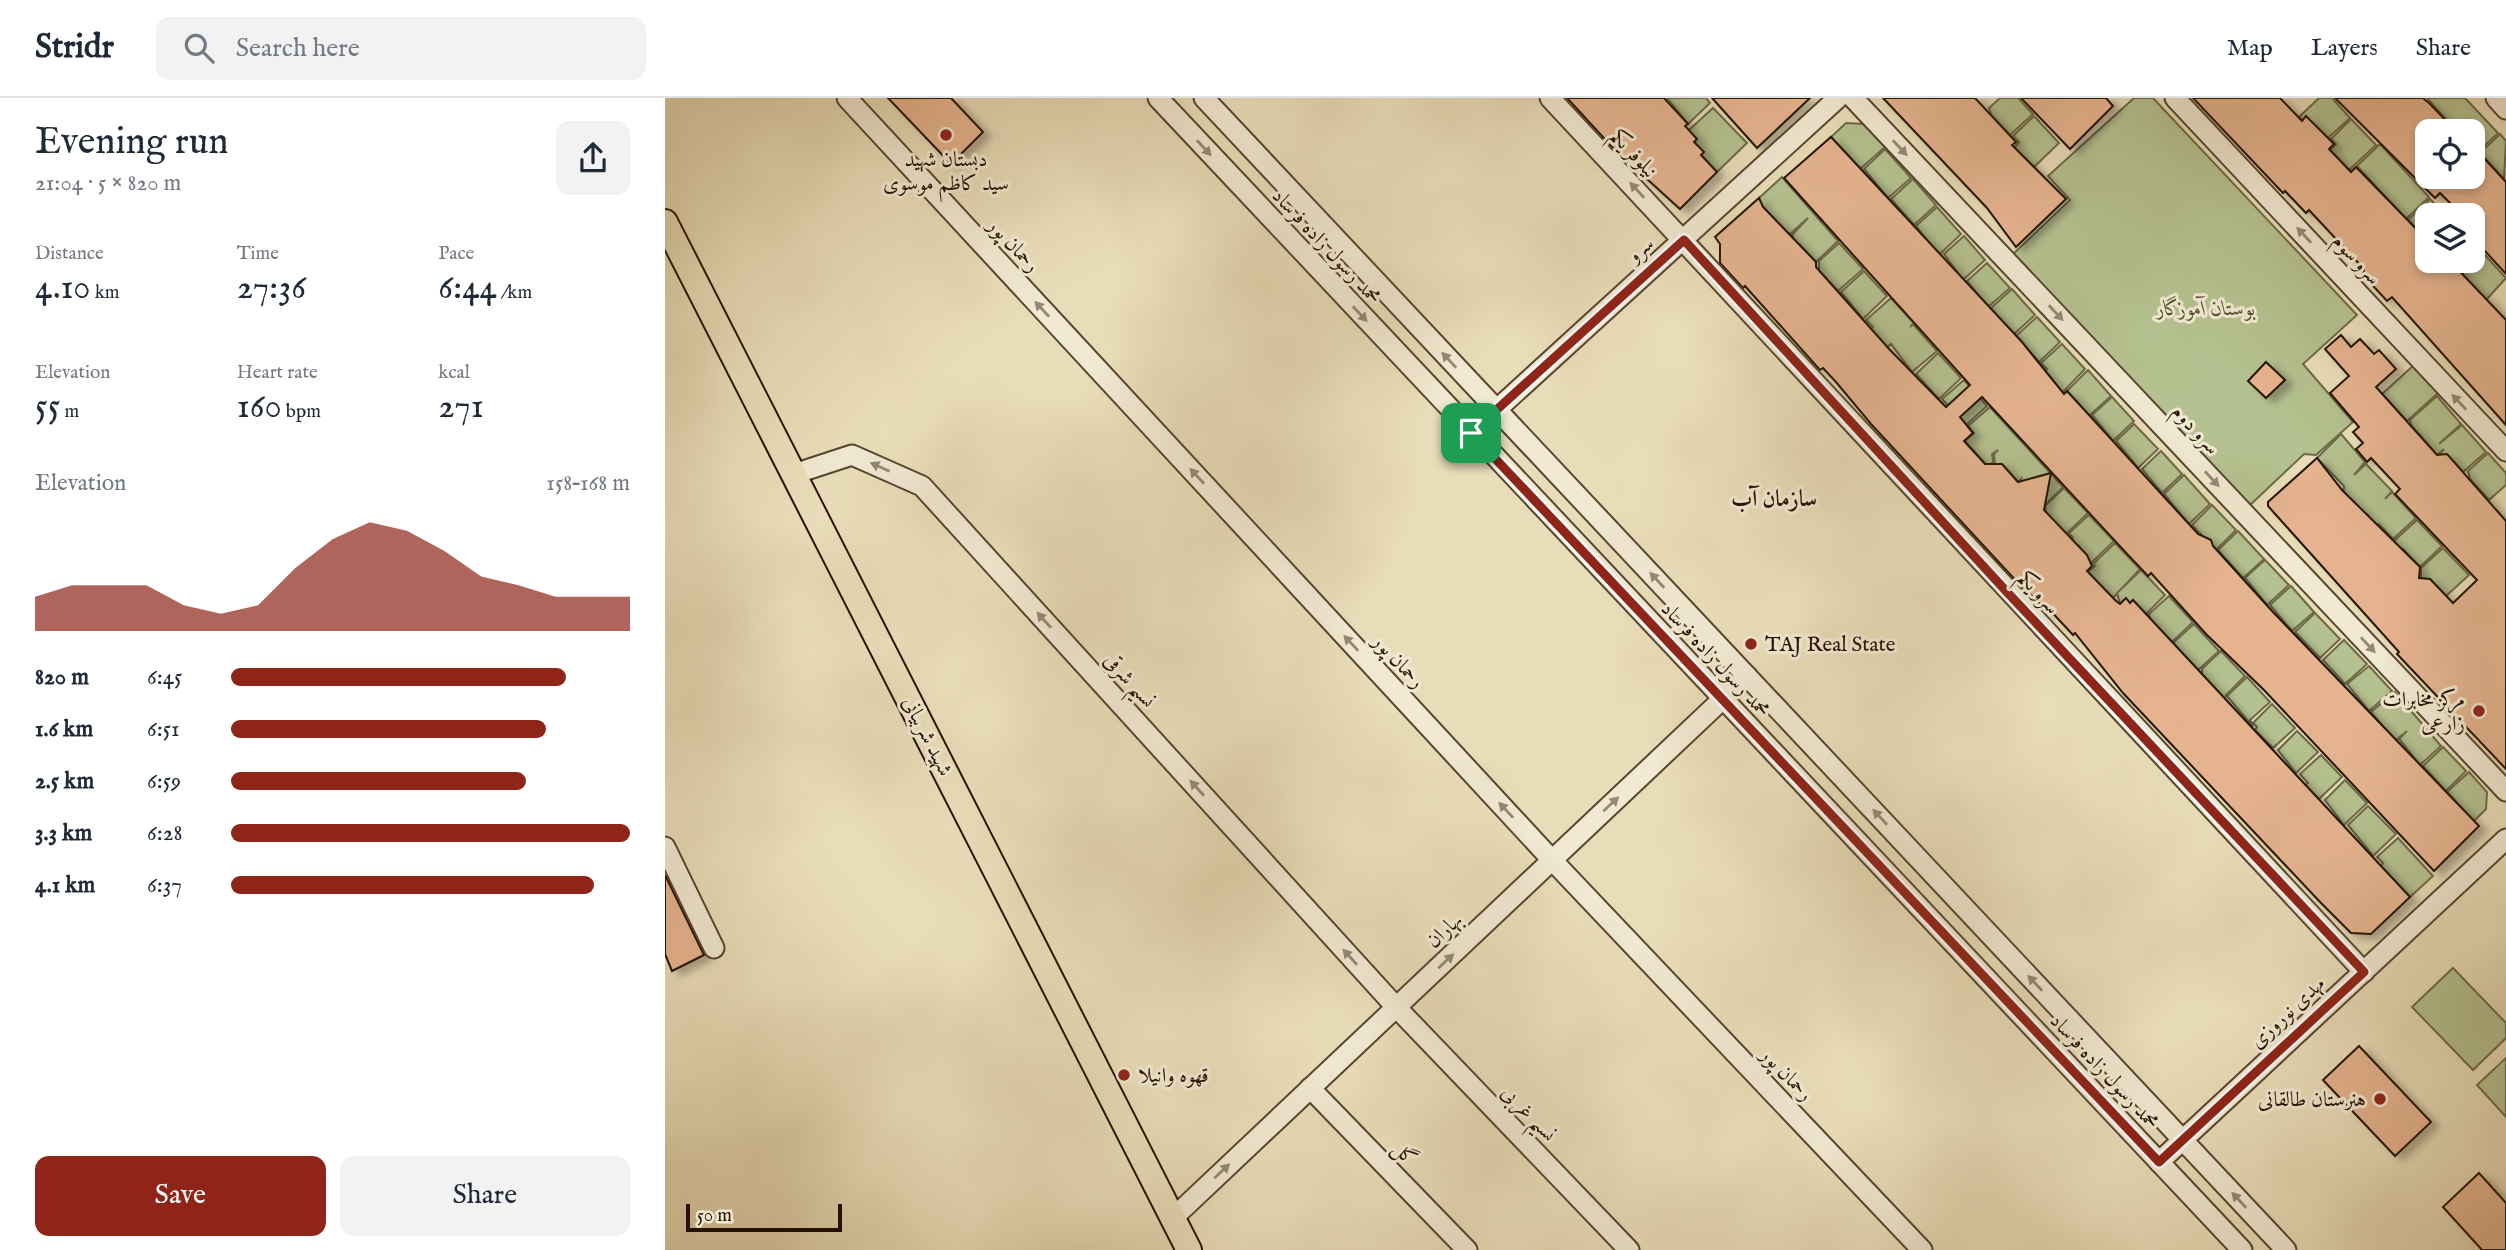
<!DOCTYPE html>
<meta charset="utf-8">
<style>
body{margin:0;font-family:"IM FELL English",Amiri,serif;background:#f2f2f3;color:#1f2937;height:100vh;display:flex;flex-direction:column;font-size:26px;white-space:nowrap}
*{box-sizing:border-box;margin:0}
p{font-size:23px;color:#747a83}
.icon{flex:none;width:38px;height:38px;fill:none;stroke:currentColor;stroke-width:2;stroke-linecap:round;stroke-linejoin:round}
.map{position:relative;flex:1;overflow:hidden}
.drawer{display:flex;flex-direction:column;background:#fff;width:665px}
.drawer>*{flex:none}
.fabs{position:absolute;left:1750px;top:21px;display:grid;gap:14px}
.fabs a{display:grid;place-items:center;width:70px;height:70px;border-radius:14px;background:#fff;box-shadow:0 4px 10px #0003;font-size:35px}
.scale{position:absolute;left:21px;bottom:18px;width:156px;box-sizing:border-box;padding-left:7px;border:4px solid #251300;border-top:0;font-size:19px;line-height:24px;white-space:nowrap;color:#251300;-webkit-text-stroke:5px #f1e9d2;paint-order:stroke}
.pin{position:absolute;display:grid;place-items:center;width:60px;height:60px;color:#fff;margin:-30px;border-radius:14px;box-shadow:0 4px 10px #0006}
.round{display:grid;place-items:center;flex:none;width:74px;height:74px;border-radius:14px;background:#f2f2f3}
.head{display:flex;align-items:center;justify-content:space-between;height:119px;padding:0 35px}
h1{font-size:38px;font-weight:600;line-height:52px}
.figures{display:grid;grid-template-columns:repeat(3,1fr);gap:10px;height:119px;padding:7px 35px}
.figures div{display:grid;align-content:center}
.figures b{font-size:35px;font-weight:600}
.figures small{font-size:19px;font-weight:400}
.figures p{font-size:19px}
.chart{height:196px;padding:14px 35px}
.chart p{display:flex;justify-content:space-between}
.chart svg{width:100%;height:126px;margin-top:7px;fill:#8f2418;opacity:.7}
.primary-button{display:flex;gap:14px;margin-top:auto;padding:14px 35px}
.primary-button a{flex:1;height:80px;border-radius:14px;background:#8f2418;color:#fff;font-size:28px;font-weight:600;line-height:80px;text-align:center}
.primary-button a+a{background:#f2f2f3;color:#1f2937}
ul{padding:0 35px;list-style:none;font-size:23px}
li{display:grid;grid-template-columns:112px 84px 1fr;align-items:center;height:52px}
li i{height:18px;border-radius:9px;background:#8f2418}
header{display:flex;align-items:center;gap:42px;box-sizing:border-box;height:98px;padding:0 35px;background:#fff;border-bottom:2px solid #e0e1e3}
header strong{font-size:33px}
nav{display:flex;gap:38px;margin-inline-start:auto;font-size:24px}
.search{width:490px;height:63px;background:#f2f2f3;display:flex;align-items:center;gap:18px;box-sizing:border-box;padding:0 24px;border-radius:14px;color:#747a83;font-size:26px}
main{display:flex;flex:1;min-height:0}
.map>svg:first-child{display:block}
.green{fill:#b5c190;stroke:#6d6a48;stroke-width:2}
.building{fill:#e5b48f;stroke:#251300;stroke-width:2;filter:url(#shadow)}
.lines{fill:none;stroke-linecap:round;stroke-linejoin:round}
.minor-casing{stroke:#56462e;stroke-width:23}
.major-casing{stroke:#251300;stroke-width:28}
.minor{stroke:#f1e9d2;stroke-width:19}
.major{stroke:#e9ddb9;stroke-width:24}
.oneway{fill:#958974}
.route-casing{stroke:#fff;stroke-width:14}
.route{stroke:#8f2418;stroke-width:9}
.poi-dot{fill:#8f2418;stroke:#f1e9d2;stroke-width:2.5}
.labels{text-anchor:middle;stroke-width:6;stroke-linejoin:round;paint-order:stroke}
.street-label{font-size:21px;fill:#251300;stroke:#f1e9d2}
.poi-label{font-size:21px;fill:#251300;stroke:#f1e9d2;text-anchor:start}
.park-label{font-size:21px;font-style:italic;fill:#575032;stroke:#f1e9d2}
.neighbourhood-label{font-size:23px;font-weight:bold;fill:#251300;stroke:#f1e9d2}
</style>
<header>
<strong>Stridr</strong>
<div class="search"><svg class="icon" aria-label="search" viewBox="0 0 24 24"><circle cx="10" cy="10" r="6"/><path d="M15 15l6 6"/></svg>Search here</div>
<nav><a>Map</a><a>Layers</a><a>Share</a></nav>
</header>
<main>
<section class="drawer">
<div class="head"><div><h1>Evening run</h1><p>21:04 · 5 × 820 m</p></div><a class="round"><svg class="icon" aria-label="share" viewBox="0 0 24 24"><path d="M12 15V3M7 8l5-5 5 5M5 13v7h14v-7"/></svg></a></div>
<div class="figures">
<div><p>Distance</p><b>4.10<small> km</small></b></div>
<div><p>Time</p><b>27:36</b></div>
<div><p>Pace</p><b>6:44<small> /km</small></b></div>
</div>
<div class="figures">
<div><p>Elevation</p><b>55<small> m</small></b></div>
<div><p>Heart rate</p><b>160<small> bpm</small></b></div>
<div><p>kcal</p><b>271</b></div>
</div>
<div class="chart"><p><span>Elevation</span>158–168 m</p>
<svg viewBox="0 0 160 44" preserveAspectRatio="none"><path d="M0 44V32L10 28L20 28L30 28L40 35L50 38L60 35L70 22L80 12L90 6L100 9L110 16L120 25L130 28L140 32L150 32L160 32V44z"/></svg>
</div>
<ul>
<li><b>820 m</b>6:45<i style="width:84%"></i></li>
<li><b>1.6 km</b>6:51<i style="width:79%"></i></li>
<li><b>2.5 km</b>6:59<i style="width:74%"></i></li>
<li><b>3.3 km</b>6:28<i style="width:100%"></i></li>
<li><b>4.1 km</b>6:37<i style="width:91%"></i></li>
</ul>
<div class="primary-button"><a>Save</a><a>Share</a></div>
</section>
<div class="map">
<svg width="1841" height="1152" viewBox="0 0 1841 1152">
<defs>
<filter id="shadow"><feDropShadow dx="8" dy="4.5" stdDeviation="3.5" flood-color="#0004"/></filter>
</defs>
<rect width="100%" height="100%" fill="#e9ddb9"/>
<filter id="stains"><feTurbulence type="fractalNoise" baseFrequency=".00286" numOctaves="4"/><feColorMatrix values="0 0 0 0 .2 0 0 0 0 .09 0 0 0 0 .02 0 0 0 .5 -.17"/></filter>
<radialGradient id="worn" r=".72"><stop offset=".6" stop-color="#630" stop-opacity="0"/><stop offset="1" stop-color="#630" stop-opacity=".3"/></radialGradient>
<g class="green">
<polygon points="1002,0 1041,0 1045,5 1023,26"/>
<polygon points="1335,0 1353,0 1368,16 1345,37 1326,17 1324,10"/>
<polygon points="1469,0 1488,0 1692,217 1638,266 1688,324 1651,357 1639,356 1583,409 1347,157 1405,102 1383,78"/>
<polygon points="1654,0 1667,0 1685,20 1663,40 1641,19 1637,22 1634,19"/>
<polygon points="1762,0 1800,0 1833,35 1812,55 1808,51 1808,33 1791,33"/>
<polygon points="1048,10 1082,45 1052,74 1036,57 1024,32"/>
<polygon points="1369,18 1394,45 1368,70 1349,50 1354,44 1348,38"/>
<polygon points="1686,21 1711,47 1684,72 1665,52 1671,46 1666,41"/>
<polygon points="1181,25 1199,26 1220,49 1195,71 1166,39"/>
<polygon points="1835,36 1841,43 1839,81 1815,55"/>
<polygon points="1715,46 1764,99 1741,121 1692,68"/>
<polygon points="1220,51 1246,80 1223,100 1199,71"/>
<polygon points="1117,79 1173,143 1151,164 1134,146 1128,148 1128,136 1143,120 1126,135 1127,139 1098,109 1094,100"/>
<polygon points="1248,81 1271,107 1249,127 1226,101"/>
<polygon points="1765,101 1781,117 1762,117 1762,142 1743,122"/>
<polygon points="1272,109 1296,136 1274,157 1251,128"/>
<polygon points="1299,138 1320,162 1298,182 1279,156"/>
<polygon points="1174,145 1198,171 1173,193 1154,173 1154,163"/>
<polygon points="1818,155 1841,180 1821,202 1798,178 1798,173"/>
<polygon points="1322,165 1345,190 1323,209 1302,183"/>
<polygon points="1199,173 1222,198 1198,221 1176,194"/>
<polygon points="1347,191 1370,217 1348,237 1325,211"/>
<polygon points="1226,200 1249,225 1245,229 1248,226 1272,253 1247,274 1226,246 1215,255 1199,238 1208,229 1201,222"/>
<polygon points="1372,219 1395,244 1374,264 1351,238"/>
<polygon points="1397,246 1420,271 1396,296 1377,275 1382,271 1376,265"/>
<polygon points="1273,255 1296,280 1274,301 1251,276"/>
<polygon points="1749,267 1773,295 1742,323 1717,296"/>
<polygon points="1423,272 1446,298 1424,318 1402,293"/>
<polygon points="1299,282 1322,308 1301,327 1277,301"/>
<polygon points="1772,298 1796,326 1774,346 1797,327 1821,354 1798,374 1783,357 1774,357 1779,351 1772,357 1746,327 1745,322"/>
<polygon points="1447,299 1469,323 1448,343 1427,317"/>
<polygon points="1325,309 1398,389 1378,409 1353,393 1356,381 1353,384 1337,366 1330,366 1329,356 1333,352 1327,356 1328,364 1323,369 1300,343 1309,335 1303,328"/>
<polygon points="1469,326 1493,351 1473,370 1451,343"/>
<polygon points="1676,336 1700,364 1689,377 1701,366 1727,393 1720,401 1727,394 1751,420 1728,441 1714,426 1704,427 1703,417 1678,399 1679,388 1652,360"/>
<polygon points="1496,353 1517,376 1497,395 1477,371"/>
<polygon points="1823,355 1841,375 1841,387 1824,402 1805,381 1803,373"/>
<polygon points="1519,377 1545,406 1524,426 1499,396"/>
<polygon points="1399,390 1423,415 1401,436 1380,419 1381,407"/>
<polygon points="1547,407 1571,432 1551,452 1527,427"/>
<polygon points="1424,417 1449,443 1425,466 1414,448 1410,449 1405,443 1408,440 1404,435"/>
<polygon points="1752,422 1777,448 1755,469 1738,451 1731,452 1730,442"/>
<polygon points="1573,433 1599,461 1578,480 1553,452"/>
<polygon points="1450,445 1475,471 1448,500 1423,474 1430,468 1428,466"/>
<polygon points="1778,450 1804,477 1781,498 1765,481 1756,480 1756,470"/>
<polygon points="1600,462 1624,487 1602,507 1580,480"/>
<polygon points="1476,472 1500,497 1482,515 1483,519 1468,502 1465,505 1461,501 1455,506 1452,495"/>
<polygon points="1626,488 1649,514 1627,533 1605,507"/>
<polygon points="1504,498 1528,524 1506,545 1486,524 1484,516"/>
<polygon points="1650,515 1675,541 1655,560 1630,534"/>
<polygon points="1529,526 1554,553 1532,573 1508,545"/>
<polygon points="1679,542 1702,566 1680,586 1658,562"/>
<polygon points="1556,553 1580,578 1561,597 1560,602 1537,577 1537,571"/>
<polygon points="1704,568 1727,593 1704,613 1682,586"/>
<polygon points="1582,579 1605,604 1585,622 1588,629 1562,598"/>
<polygon points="1730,594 1776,648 1755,667 1734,641 1742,633 1730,643 1706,614"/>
<polygon points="1607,606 1630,630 1608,650 1590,632 1592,629 1588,625"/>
<polygon points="1632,633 1653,654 1631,675 1613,652"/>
<polygon points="1778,649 1801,673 1781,693 1758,668"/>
<polygon points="1656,657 1677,679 1654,701 1640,687 1643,685 1635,676"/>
<polygon points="1804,674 1822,694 1821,711 1809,723 1782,694"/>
<polygon points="1680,682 1702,705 1679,727 1660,702"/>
<polygon points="1703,708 1731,736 1708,758 1683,727"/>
<polygon points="1733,740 1768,778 1745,799 1716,768 1718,765 1712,759"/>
<polygon points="1788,870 1841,925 1841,940 1808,972 1747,909"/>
<polygon points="1841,960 1841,1019 1812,987"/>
</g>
<g class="building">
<polygon points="223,0 286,0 318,34 286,66"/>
<polygon points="902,0 999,0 1023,26 1020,28 1032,41 1029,44 1039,54 1036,57 1052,74 1015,111 949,51"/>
<polygon points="1047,0 1145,0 1092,50"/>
<polygon points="1218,0 1310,0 1351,44 1347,47 1401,101 1351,149 1322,110"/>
<polygon points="1356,0 1441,0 1448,8 1405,51"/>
<polygon points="1528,0 1615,0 1637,23 1641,18 1669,46 1664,51 1686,74 1691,69 1762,142 1762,163 1785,163 1841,222 1841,327 1727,199 1722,203 1698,177 1699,171 1644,112 1641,115 1620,93 1618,95"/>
<polygon points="1670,0 1758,0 1765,6 1791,33 1762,33 1762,79 1808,79 1808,51 1818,59 1841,84 1841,176 1808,140 1808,117 1797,117 1775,95 1770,100"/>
<polygon points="1166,39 1357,244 1399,296 1402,293 1533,436 1546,442 1548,448 1607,513 1814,728 1769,773 1599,592 1541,536 1486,475 1483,478 1464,458 1317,299 1295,319 1308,335 1299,343 1320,366 1337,366 1353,384 1386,375 1379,412 1422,457 1427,468 1422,473 1451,503 1455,506 1461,500 1465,505 1468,502 1745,799 1706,836 1686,835 1656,805 1458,595 1410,535 1408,537 1383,510 1381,511 1354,486 1206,326 1171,284 1158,270 1155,272 1080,188 1078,190 1055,165 1055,146 1050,139 1094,100 1098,109 1151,164 1151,169 1225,252 1281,309 1305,287 1119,80"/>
<polygon points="1676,237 1686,249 1695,241 1709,256 1714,252 1731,271 1711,289 1772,357 1782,356 1841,423 1841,671 1732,556 1734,554 1603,408 1603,404 1652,360 1677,392 1755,469 1754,480 1765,481 1788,505 1812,482 1730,396 1735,391 1706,360 1702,364 1691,351 1698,345 1688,334 1694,329 1665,295 1684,278 1660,251"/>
<polygon points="1601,264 1620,282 1601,300 1583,283"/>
<polygon points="0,777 39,857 7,873 0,856"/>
<polygon points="1694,948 1766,1024 1730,1058 1658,982"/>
<polygon points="1814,1075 1841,1105 1841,1152 1817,1152 1778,1109"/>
</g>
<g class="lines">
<g class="minor-casing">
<g id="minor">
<polyline points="182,0 887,762 1257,1152"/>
<polyline points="493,0 1577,1152"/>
<polyline points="539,0 1621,1152"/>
<polyline points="885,0 1699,874"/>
<polyline points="1188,0 1841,693"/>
<polyline points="1510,0 1841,353"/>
<polyline points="1831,0 1841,11"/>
<polyline points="806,335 1173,0"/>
<polyline points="129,376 187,357 257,388 731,909 964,1152"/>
<polyline points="0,749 49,850"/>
<polyline points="645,990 802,1152"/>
<polyline points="1494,1064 1841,741"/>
<polyline points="508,1120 1082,578"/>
</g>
</g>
<g class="major-casing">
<polyline id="major" points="0,124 524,1152"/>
</g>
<use href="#minor" class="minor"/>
<use href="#major" class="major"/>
</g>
<defs><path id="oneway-solid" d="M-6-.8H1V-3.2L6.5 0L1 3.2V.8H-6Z" transform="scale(1.75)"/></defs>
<g class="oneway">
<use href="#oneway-solid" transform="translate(539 50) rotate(47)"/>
<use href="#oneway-solid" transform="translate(1235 50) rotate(47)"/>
<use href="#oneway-solid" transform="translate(972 92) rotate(-133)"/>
<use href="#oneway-solid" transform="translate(1639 137) rotate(-133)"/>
<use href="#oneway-solid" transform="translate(377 211) rotate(-133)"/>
<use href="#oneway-solid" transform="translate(1391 215) rotate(47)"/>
<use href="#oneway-solid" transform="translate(695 216) rotate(47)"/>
<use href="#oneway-solid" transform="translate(784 262) rotate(-133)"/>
<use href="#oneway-solid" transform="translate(1794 304) rotate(-133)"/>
<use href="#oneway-solid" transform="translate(215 369) rotate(-156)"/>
<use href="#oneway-solid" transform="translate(532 378) rotate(-133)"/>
<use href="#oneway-solid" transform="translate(1547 381) rotate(47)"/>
<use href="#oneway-solid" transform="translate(992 482) rotate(-133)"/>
<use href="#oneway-solid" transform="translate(379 522) rotate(-132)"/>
<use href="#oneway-solid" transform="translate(686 545) rotate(-133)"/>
<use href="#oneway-solid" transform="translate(1703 547) rotate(47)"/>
<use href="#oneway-solid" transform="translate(532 690) rotate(-132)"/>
<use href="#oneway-solid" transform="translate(946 706) rotate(-43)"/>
<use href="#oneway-solid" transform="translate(841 712) rotate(-133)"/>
<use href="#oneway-solid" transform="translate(1215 719) rotate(-133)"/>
<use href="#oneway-solid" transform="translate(685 859) rotate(-132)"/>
<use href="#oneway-solid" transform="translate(781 863) rotate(-43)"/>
<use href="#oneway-solid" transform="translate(1370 885) rotate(-133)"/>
<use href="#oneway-solid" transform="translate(557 1073) rotate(-43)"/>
<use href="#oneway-solid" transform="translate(1574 1102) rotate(-133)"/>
</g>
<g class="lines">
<g class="route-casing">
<polygon id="route" points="1019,142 1341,493 1699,874 1494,1064 806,335"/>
</g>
<use href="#route" class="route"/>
</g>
<g class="poi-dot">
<circle cx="281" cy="37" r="7"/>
<circle cx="1086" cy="546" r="7"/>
<circle cx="1814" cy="613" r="7"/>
<circle cx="459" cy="977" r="7"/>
<circle cx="1715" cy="1001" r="7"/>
</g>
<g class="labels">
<g class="street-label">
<text transform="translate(969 55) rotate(47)" y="7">نیلوفر یکم</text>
<text transform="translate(349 147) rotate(47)" y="7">رحمان پور</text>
<text transform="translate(662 148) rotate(47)" y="7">محمد رسول زاده فرساد</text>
<text transform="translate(975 151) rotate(-42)" y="7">سرو</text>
<text transform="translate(1692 161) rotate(47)" y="7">سرو سوم</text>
<text transform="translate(1531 331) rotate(47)" y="7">سرو دوم</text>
<text transform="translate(1374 494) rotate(47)" y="7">سرو یکم</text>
<text transform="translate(1051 561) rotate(47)" y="7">محمد رسول زاده فرساد</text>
<text transform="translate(734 563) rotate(47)" y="7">رحمان پور</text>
<text transform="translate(465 582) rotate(48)" y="7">نسیم شرقی</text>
<text transform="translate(263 638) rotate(63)" y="7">شهید شربیانی</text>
<text transform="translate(779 832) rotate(-43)" y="7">بهاران</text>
<text transform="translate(1622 914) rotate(-43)" y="7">مهدی نوروزی</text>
<text transform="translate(1440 973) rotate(47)" y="7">محمد رسول زاده فرساد</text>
<text transform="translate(1122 976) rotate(46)" y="7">رحمان پور</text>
<text transform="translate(864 1015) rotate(46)" y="7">نسیم غربی</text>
<text transform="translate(740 1055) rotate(46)" y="7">گل</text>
</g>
<g class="poi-label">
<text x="281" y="68" text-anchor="middle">دبستان شهید<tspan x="281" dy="24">سید کاظم موسوی</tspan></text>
<text x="1100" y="553">TAJ Real State</text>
<text x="1800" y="608" text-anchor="end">مرکز مخابرات<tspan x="1800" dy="24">زارعی</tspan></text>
<text x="473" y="984">قهوه وانیلا</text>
<text x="1701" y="1008" text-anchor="end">هنرستان طالقانی</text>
</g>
<g class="park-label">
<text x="1541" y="217">بوستان آموزگار</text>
</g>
<g class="neighbourhood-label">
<text x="1109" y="408">سازمان آب</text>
</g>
</g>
<rect width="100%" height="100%" filter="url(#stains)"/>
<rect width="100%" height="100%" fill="url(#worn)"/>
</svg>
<div class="fabs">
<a><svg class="icon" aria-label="locate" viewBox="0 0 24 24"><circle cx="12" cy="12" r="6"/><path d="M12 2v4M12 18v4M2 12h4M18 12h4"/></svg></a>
<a><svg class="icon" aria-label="layers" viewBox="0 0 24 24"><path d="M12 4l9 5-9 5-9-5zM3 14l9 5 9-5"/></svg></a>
</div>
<div class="scale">50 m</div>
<div class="pin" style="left:806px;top:335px;background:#1e9e55"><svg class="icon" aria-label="arrive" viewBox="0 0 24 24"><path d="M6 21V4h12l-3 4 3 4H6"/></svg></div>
</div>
</main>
